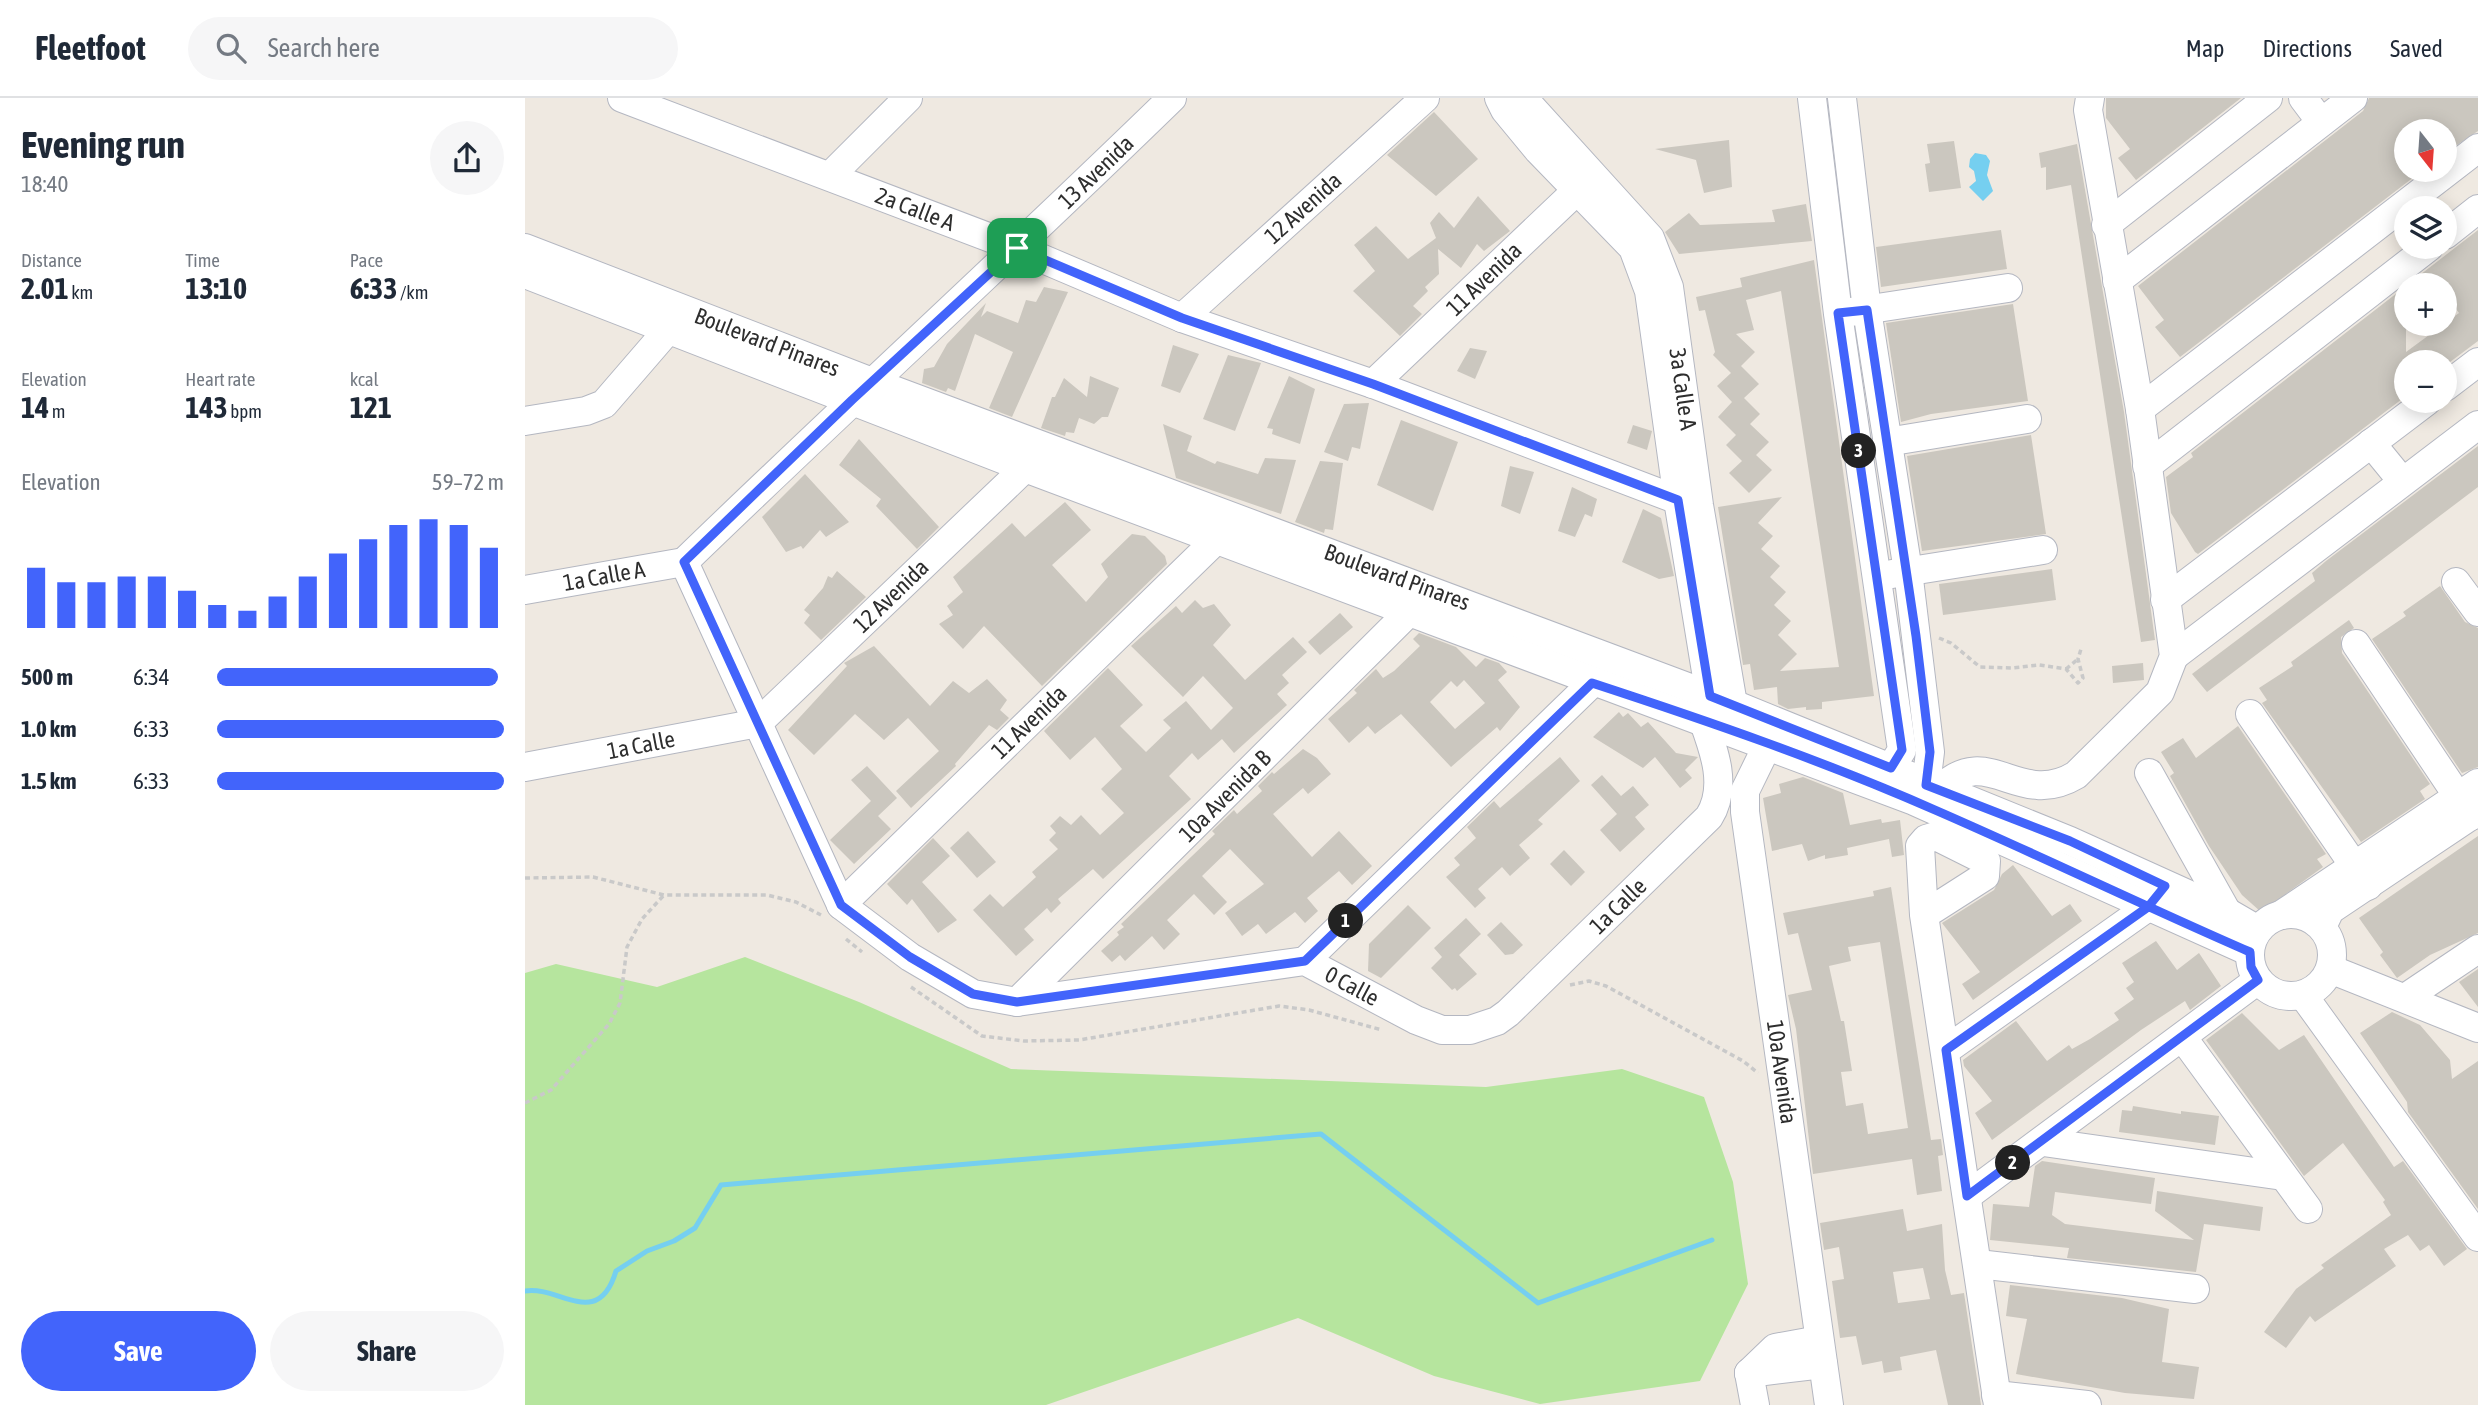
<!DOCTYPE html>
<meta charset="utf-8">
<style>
body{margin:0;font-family:"Asap Condensed",sans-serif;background:#f6f6f7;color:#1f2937;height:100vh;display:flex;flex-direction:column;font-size:26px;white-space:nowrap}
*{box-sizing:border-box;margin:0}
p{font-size:23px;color:#747a83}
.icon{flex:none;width:38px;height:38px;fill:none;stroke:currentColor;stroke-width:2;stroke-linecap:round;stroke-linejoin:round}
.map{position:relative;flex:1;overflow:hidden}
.details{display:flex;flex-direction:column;background:#fff;width:525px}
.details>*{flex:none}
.needle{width:46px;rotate:163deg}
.controls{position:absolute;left:1869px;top:21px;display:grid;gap:14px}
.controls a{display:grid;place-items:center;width:63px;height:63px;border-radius:50%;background:#fff;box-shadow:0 4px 18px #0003;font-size:35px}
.pin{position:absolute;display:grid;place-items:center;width:60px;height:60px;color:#fff;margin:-30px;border-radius:14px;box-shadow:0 4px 10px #0006}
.km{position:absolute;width:35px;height:35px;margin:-18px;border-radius:50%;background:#222;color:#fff;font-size:19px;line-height:35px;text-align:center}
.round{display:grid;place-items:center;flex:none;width:74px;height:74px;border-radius:37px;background:#f6f6f7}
.head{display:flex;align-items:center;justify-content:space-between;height:119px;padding:0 21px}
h1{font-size:38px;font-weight:700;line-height:52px}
.metrics{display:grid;grid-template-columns:repeat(3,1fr);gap:10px;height:119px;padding:7px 21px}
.metrics div{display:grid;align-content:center}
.metrics b{font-size:30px;font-weight:700}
.metrics small{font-size:19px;font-weight:400}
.metrics p{font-size:19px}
.chart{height:196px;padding:14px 21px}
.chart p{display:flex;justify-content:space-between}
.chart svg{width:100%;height:126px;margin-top:7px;stroke:#4264fb;stroke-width:6}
.cta{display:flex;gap:14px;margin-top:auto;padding:14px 21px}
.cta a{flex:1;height:80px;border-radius:42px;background:#4264fb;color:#fff;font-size:28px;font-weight:700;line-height:80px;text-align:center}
.cta a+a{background:#f6f6f7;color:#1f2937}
ul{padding:0 21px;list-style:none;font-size:23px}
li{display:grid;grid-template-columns:112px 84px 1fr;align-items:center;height:52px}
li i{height:18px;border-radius:9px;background:#4264fb}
header{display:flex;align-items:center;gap:42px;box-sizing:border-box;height:98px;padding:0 35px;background:#fff;border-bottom:2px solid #e0e1e3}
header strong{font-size:33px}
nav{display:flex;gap:38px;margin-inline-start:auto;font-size:24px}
.search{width:490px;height:63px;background:#f6f6f7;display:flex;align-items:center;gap:18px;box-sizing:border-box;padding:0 24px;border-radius:38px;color:#747a83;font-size:26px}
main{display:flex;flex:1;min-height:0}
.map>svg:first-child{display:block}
.green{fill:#b6e59e}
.water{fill:#75cff0}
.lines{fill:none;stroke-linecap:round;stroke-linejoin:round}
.stream{stroke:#75cff0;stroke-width:5}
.building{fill:#cbc7bf;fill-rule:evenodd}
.minor-casing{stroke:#b4b7c1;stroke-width:30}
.path{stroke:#c9c9c9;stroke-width:3.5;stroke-dasharray:5 3.5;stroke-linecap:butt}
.minor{stroke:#fff;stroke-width:28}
.route-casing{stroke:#fff;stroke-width:14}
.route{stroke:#4264fb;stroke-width:9}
.labels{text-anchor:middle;stroke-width:6;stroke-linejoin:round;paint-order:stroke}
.street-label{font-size:23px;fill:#2e2e2e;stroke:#fff}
</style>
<header>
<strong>Fleetfoot</strong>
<div class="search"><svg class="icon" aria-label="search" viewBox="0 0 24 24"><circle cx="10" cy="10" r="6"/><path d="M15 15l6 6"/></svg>Search here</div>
<nav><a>Map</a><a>Directions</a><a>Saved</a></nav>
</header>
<main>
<section class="details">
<div class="head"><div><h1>Evening run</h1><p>18:40</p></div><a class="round"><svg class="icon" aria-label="share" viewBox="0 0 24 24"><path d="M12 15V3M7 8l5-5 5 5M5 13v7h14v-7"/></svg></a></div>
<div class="metrics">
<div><p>Distance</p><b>2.01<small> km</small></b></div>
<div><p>Time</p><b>13:10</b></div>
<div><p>Pace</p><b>6:33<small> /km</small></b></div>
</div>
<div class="metrics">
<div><p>Elevation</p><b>14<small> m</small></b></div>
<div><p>Heart rate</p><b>143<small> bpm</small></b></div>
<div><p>kcal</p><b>121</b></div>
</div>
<div class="chart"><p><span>Elevation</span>59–72 m</p>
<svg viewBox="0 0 160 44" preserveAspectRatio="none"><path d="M5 44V23M15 44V28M25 44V28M35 44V26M45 44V26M55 44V31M65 44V36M75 44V38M85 44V33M95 44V26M105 44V18M115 44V13M125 44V8M135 44V6M145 44V8M155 44V16"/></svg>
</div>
<ul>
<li><b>500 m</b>6:34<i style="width:98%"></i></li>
<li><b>1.0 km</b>6:33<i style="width:100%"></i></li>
<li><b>1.5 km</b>6:33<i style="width:100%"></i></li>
</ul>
<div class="cta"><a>Save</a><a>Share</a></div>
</section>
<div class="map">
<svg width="1953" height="1307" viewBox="0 0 1953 1307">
<rect width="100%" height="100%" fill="#efe9e1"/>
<polygon class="green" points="220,859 334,904 486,971 961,989 1097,971 1179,999 1208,1084 1223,1186 1175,1283 1015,1306 909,1278 773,1220 521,1307 0,1307 0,875 31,866 132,889"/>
<polygon class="water" points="1450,55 1461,57 1465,63 1462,77 1468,93 1458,103 1444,89 1451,83 1449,73 1444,69 1445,61"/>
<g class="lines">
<path class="stream" d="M 0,1193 C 34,1187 73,1233 91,1173 L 122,1153 L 149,1143 L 170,1130 L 196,1087 L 796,1036 L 1013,1205 L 1187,1142"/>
</g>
<g class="building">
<polygon points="1581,0 1716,0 1611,82 1593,60 1605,51 1581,20"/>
<polygon points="1844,0 1953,0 1953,33 1920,55 1920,33 1881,33 1881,72 1898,72 1655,259 1630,229 1639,222 1613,188 1838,13"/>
<polygon points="909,14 953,61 911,98 862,57"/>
<polygon points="1204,42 1207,89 1179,95 1171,62 1130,51"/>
<polygon points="1429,43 1436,90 1404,94 1400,66 1405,65 1402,46"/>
<polygon points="1552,46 1599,314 1630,542 1616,544 1546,87 1521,92 1521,69 1516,70 1514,55"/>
<polygon points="953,98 985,133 959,153 952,146 936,170 913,151 914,176 900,189 903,193 888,208 897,216 875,238 828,193 850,173 829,147 851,128 883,161 911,140 905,125 914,114 929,130"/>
<polygon points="1281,106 1287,143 1154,156 1140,134 1164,115 1175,127 1250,124 1247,112"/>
<polygon points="1476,132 1482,171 1356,189 1351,149"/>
<polygon points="1953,132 1953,243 1925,264 1881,264 1881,298 1673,456 1670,454 1646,415 1641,379 1668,359 1666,355 1881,188 1881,254 1934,215 1920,196 1920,187 1882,187"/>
<polygon points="1289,162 1349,598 1297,604 1297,611 1281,612 1281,609 1263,611 1253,606 1252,589 1229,592 1225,566 1218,567 1193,409 1257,399 1233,425 1248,438 1236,451 1255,468 1245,479 1261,494 1249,507 1266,523 1253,537 1272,556 1255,573 1314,569 1256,193 1221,202 1229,232 1211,236 1230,254 1216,268 1234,286 1219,300 1235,316 1225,326 1244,344 1231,357 1247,372 1224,395 1204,375 1217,363 1201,347 1211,337 1193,319 1207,304 1192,288 1206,275 1188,257 1190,254 1180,212 1174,213 1171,199 1217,189 1215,180"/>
<polygon points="519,189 543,194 487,319 464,310 488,254 450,236 430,293 423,290 421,294 397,285 399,271 409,269 422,246 461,205 456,219 462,213 493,225 501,202 511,204"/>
<polygon points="1488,206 1503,303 1406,316 1376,324 1361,225"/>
<polygon points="648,247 674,256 655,295 636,288"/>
<polygon points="945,250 962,253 950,281 932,273"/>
<polygon points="703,257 736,265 710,333 678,321"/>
<polygon points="565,278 594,290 583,319 577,319 569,326 554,320 549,335 541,334 540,338 516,330 527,299 530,299 539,280 562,299"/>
<polygon points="764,278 790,291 775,346 747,336 748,331 742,330"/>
<polygon points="844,305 835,351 827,349 823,363 799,354 819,306"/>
<polygon points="876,322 933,344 908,413 852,387"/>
<polygon points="638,326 667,338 662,353 690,366 692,363 733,376 740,360 771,362 756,416 651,380"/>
<polygon points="1108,327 1127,333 1122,352 1102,345"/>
<polygon points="1506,337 1521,436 1397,453 1382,358"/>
<polygon points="334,341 414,429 392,451 351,408 356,401 314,367"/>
<polygon points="1953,348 1953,389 1682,594 1667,576 1790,483 1787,475 1801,463"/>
<polygon points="795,363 818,365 808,432 800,431 799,435 770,424"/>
<polygon points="985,368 1009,374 995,416 976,408"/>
<polygon points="280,376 324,424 301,439 295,432 278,451 276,448 261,454 237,419"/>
<polygon points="1047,389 1072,401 1067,419 1060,416 1050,439 1033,433"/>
<polygon points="540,404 566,432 527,467 561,504 583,479 576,466 607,436 620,438 640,458 642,466 517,588 459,528 438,551 414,526 428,517 422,508 438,494 428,479 487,425 500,439"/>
<polygon points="1118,411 1136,420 1149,478 1134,481 1097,464"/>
<polygon points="1527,471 1531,502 1418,517 1414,486"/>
<polygon points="312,473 341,499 296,542 279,525 285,517 279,512 298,490 303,478 307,480"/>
<polygon points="1915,488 1940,524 1953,530 1953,669 1937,675 1847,541 1881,518 1878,514"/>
<polygon points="670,502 678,510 689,506 706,527 688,547 720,582 768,539 782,554 757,577 764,585 752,596 762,607 709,655 697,641 673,662 667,655 644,678 666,701 578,781 568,771 533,801 536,805 526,815 522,810 499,831 509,842 491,858 448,812 465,796 478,809 511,779 507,774 533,751 524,742 531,735 525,728 535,718 546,727 556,717 575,737 599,715 576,691 597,671 570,639 545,662 519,633 583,570 618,607 595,628 621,654 646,630 638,622 661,603 686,632 708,610 678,578 658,599 606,548 651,508 657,515"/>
<polygon points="815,515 828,529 795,557 783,544"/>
<polygon points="1824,522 1829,530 1816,539 1817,555 1905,686 1895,693 1900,701 1836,744 1737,605 1742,602 1734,590 1768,568 1766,564"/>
<path d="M 894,535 L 931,549 L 951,569 L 960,560 L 974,565 L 982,574 L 973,582 L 995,609 L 975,633 L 972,629 L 926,669 L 876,616 L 850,636 L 843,628 L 824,645 L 803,621 L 832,595 L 829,592 L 851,571 L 858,580 L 869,573 L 895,548 L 888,541 ZM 939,582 L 960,605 L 930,631 L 905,604 L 926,583 L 932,589 Z"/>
<polygon points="349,548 405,608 428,583 444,595 462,581 482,602 475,612 484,620 472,632 464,627 430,666 431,668 386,710 371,693 414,653 383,620 359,642 330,616 289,657 263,632 322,568 319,565"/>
<polygon points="1618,565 1619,582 1588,585 1587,568"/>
<polygon points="1094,614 1098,619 1103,615 1116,629 1123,624 1151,655 1173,659 1160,672 1167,680 1155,690 1130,659 1118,670 1068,639"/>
<polygon points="1713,628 1801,756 1792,761 1798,769 1736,814 1717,797 1684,748 1645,678 1649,675 1636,654 1658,640 1671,660"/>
<polygon points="778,651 792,660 806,676 783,696 778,690 748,716 787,759 814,733 847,768 827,787 814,773 782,800 793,813 780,825 770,814 741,836 733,826 717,838 700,815 739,786 705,751 677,778 702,804 689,817 669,796 642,822 655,836 639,852 627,838 600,863 595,857 587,864 576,853 594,837 592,834 599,829 596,826 690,736 687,733 709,712 712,716 737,693 733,688 747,674 749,676"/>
<polygon points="1035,659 1055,683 1013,722 1018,726 994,747 1005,760 985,778 977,769 953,791 961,800 950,810 921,779 935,767 929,760 951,740 942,729 969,703 975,710"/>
<polygon points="342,668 372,700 353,718 366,731 329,766 305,742 346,703 326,682"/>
<polygon points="1077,677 1096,698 1108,688 1124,707 1110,719 1120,731 1095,754 1075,732 1092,716 1066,687"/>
<polygon points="1278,679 1318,695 1325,727 1356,721 1357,725 1375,722 1379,757 1367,759 1364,741 1322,750 1323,757 1300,761 1300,757 1283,763 1277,746 1247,753 1238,700 1256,695 1254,686"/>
<polygon points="443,733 471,764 452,780 425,750"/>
<polygon points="1953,738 1953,835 1905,857 1872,880 1855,857 1858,854 1834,820"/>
<polygon points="408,740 425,758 397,784 432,822 413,835 387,801 382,807 362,786"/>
<polygon points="1039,752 1060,774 1046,788 1025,766"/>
<polygon points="1488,767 1527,818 1545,806 1557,823 1448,902 1437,886 1455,874 1417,825 1469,792 1477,776"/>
<path d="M 1366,789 L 1406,1042 L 1416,1041 L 1418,1057 L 1413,1058 L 1417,1093 L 1392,1097 L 1387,1061 L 1288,1076 L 1271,931 L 1263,897 L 1287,892 L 1273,835 L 1263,837 L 1258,815 L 1349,798 L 1348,793 ZM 1355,844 L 1383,1030 L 1343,1036 L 1338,1005 L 1321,1008 L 1316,974 L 1327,973 L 1319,923 L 1316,923 L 1304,868 L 1326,863 L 1323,849 Z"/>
<polygon points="883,807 906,830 856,880 843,873 844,846"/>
<polygon points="941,820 956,836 934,857 952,876 932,893 930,890 927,892 906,870 917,859 909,850"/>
<polygon points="976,824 998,847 988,856 980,857 962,837"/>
<polygon points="1631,843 1652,872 1674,855 1696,888 1665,912 1660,903 1616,932 1467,1042 1450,1015 1467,1003 1439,968 1438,962 1491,923 1522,963 1544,947 1547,951 1565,941 1594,922 1589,915 1609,901 1601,890 1609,884 1597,865"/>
<polygon points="1953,871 1953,909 1934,884"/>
<polygon points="1867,914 1895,927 1925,962 1927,981 1953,963 1953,1111 1883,1014 1882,1004 1835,935"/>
<polygon points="1717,915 1754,952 1779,937 1869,1069 1878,1063 1942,1151 1919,1168 1904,1147 1895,1153 1883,1137 1859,1151 1871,1168 1790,1224 1785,1218 1761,1250 1739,1234 1771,1191 1799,1170 1796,1167 1866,1117 1858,1104 1860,1102 1818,1045 1779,1078 1681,942"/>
<polygon points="1608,1008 1656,1016 1656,1013 1694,1018 1690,1047 1594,1034 1597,1012 1607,1013"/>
<polygon points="1517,1063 1630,1080 1626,1106 1530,1094 1527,1117 1540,1126 1669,1142 1630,1113 1632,1093 1738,1109 1735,1133 1679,1126 1671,1174 1542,1160 1544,1150 1465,1142 1468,1106 1504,1109 1510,1068"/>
<path d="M 1378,1111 L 1382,1133 L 1417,1126 L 1420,1172 L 1426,1197 L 1439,1195 L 1456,1307 L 1423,1307 L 1411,1252 L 1375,1259 L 1377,1272 L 1359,1275 L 1357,1263 L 1337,1267 L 1331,1238 L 1315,1240 L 1307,1183 L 1319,1181 L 1314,1149 L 1299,1152 L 1295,1125 ZM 1398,1170 L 1405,1201 L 1373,1205 L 1368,1174 Z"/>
<polygon points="1485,1187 1597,1200 1644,1211 1637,1264 1674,1269 1669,1301 1600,1295 1491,1276 1502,1221 1481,1218"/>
</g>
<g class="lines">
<g class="minor-casing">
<g id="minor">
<polyline points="97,0 492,150 657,220 848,286 1153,402"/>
<polyline points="974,0 980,12 1013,52 1108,150 1124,193 1153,402 1185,598 1180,613"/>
<polyline points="998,0 1125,140 1144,189 1174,407 1208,606 1206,621"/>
<polyline points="1287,0 1313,216 1377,652 1356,685"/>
<polyline points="1317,0 1342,212 1383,473 1405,654 1401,687 1390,701"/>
<polyline points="1778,0 1796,24"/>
<polyline points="305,78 383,0"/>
<polyline points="1581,127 1743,0"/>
<polyline points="1920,137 1953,111"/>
<polyline points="0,150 347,284 1208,606 1545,743 1702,814 1733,832"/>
<polyline points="0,176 500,370 1389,703 1725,854"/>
<polyline points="1592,183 1828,0"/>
<polyline points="1326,214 1483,190"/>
<polyline points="657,220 900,0"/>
<polyline points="848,286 1065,80"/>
<polyline points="1920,289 1953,264"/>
<polyline points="1615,311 1953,50"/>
<polyline points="0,323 61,313 79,306 142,233"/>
<polyline points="1362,344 1502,321"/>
<polyline points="1846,345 1877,383"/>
<polyline points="1622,368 1904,149"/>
<path d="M 159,464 L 316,807 L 385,859 L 448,896 L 492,904 L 780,863 L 891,922 L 917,932 L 945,932 L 972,923 L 983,915 L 1184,719 C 1203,689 1189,652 1178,622"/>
<path d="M 159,464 C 320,308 486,157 647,0"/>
<polyline points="1367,476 1518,452"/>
<polyline points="1931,484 1953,514"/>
<polyline points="0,492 159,464"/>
<polyline points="1640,502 1902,303"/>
<polyline points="1831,546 1946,718"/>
<polyline points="1649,558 1953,327"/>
<polyline points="1725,616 1843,788"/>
<polyline points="1243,646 1220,693 1220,714 1304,1307"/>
<polyline points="0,669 233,625 500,370"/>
<polyline points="1624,675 1702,814"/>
<path d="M 1413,707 L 1414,692 C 1463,642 1493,712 1551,677 L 1635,594 L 1649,558 L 1615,311 L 1563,12 L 1565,0"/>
<polyline points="316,807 691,442"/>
<circle cx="1766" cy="857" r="41"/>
<polyline points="1399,817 1460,778 1461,763 1411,738 1401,741 1395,748 1399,817 1473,1307"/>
<polyline points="1756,817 1953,685"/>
<polyline points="1797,829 1805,812 1953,713"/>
<polyline points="780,863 1067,585"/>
<polyline points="1805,871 1953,930"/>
<polyline points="1778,897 1953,1139"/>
<polyline points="1880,900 1953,851"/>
<polyline points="492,904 894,504"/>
<polyline points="1658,940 1783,1111"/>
<polyline points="1421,952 1623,809 1632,798"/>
<polyline points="1518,1044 1758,1078"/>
<polyline points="1442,1098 1733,882"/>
<polyline points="1453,1166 1670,1191"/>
<polyline points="1224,1275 1250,1250 1294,1242"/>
<polyline points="1224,1275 1298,1266"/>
<polyline points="1224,1275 1230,1307"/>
<polyline points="1471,1297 1562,1307"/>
</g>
</g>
<g class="path">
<polyline points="1414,540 1426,545 1455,569 1487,570 1514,567 1541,571 1553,585 1558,580 1553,561 1556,551"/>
<polyline points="1541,571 1553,561"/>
<polyline points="0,780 68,779 139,797 242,797 271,804 296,817"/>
<polyline points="321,841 337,854"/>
<polyline points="1045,887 1064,883 1081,888 1218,963 1233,975"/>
<polyline points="386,889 457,938 499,943 554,942 754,908 784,912 857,932"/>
<polyline points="0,1005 26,992 84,926 95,905 102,849 117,821 139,797"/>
</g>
<use href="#minor" class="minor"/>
</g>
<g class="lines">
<g class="route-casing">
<path id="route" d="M 492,150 L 327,302 L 159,464 L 316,807 L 385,859 L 448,896 L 492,904 L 780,863 L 1067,585 C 1183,623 1299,663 1410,712 C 1516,758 1619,808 1725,854 L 1726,869 L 1733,882 L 1442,1098 L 1421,952 L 1623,809 L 1640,788 L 1545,743 L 1401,687 L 1405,654 L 1391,538 L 1342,212 L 1313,215 L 1377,652 L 1366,670 L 1185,598 L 1153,402 L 848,286 L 657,220 L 492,150"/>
</g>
<use href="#route" class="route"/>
</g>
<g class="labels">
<g class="street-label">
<text transform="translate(571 74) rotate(-44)" y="8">13 Avenida</text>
<text transform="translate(778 110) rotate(-42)" y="8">12 Avenida</text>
<text transform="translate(390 111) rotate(21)" y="8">2a Calle A</text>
<text transform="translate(959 181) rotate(-44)" y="8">11 Avenida</text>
<text transform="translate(242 244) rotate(21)" y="8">Boulevard Pinares</text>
<text transform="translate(1158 291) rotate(82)" y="8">3a Calle A</text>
<text transform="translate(79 478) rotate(-10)" y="8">1a Calle A</text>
<text transform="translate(872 479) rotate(20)" y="8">Boulevard Pinares</text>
<text transform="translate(366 498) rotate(-44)" y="8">12 Avenida</text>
<text transform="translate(504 624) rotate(-44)" y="8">11 Avenida</text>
<text transform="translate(116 647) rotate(-11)" y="8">1a Calle</text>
<text transform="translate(700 698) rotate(-45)" y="8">10a Avenida B</text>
<text transform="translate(1093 808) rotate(-44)" y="8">1a Calle</text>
<text transform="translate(827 888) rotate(28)" y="8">0 Calle</text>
<text transform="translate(1257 974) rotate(82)" y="8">10a Avenida</text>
</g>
</g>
</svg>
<div class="controls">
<a><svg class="needle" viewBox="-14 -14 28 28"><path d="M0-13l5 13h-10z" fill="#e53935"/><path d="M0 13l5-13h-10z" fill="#747a83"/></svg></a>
<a><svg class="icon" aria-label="layers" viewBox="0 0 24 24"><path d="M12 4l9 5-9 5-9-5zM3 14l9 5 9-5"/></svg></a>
<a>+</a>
<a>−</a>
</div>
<div class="pin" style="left:492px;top:150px;background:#1e9e55"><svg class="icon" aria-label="arrive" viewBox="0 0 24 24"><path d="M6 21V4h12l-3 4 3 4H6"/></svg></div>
<b class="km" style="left:821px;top:823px">1</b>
<b class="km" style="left:1488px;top:1065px">2</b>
<b class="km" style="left:1334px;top:353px">3</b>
</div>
</main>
